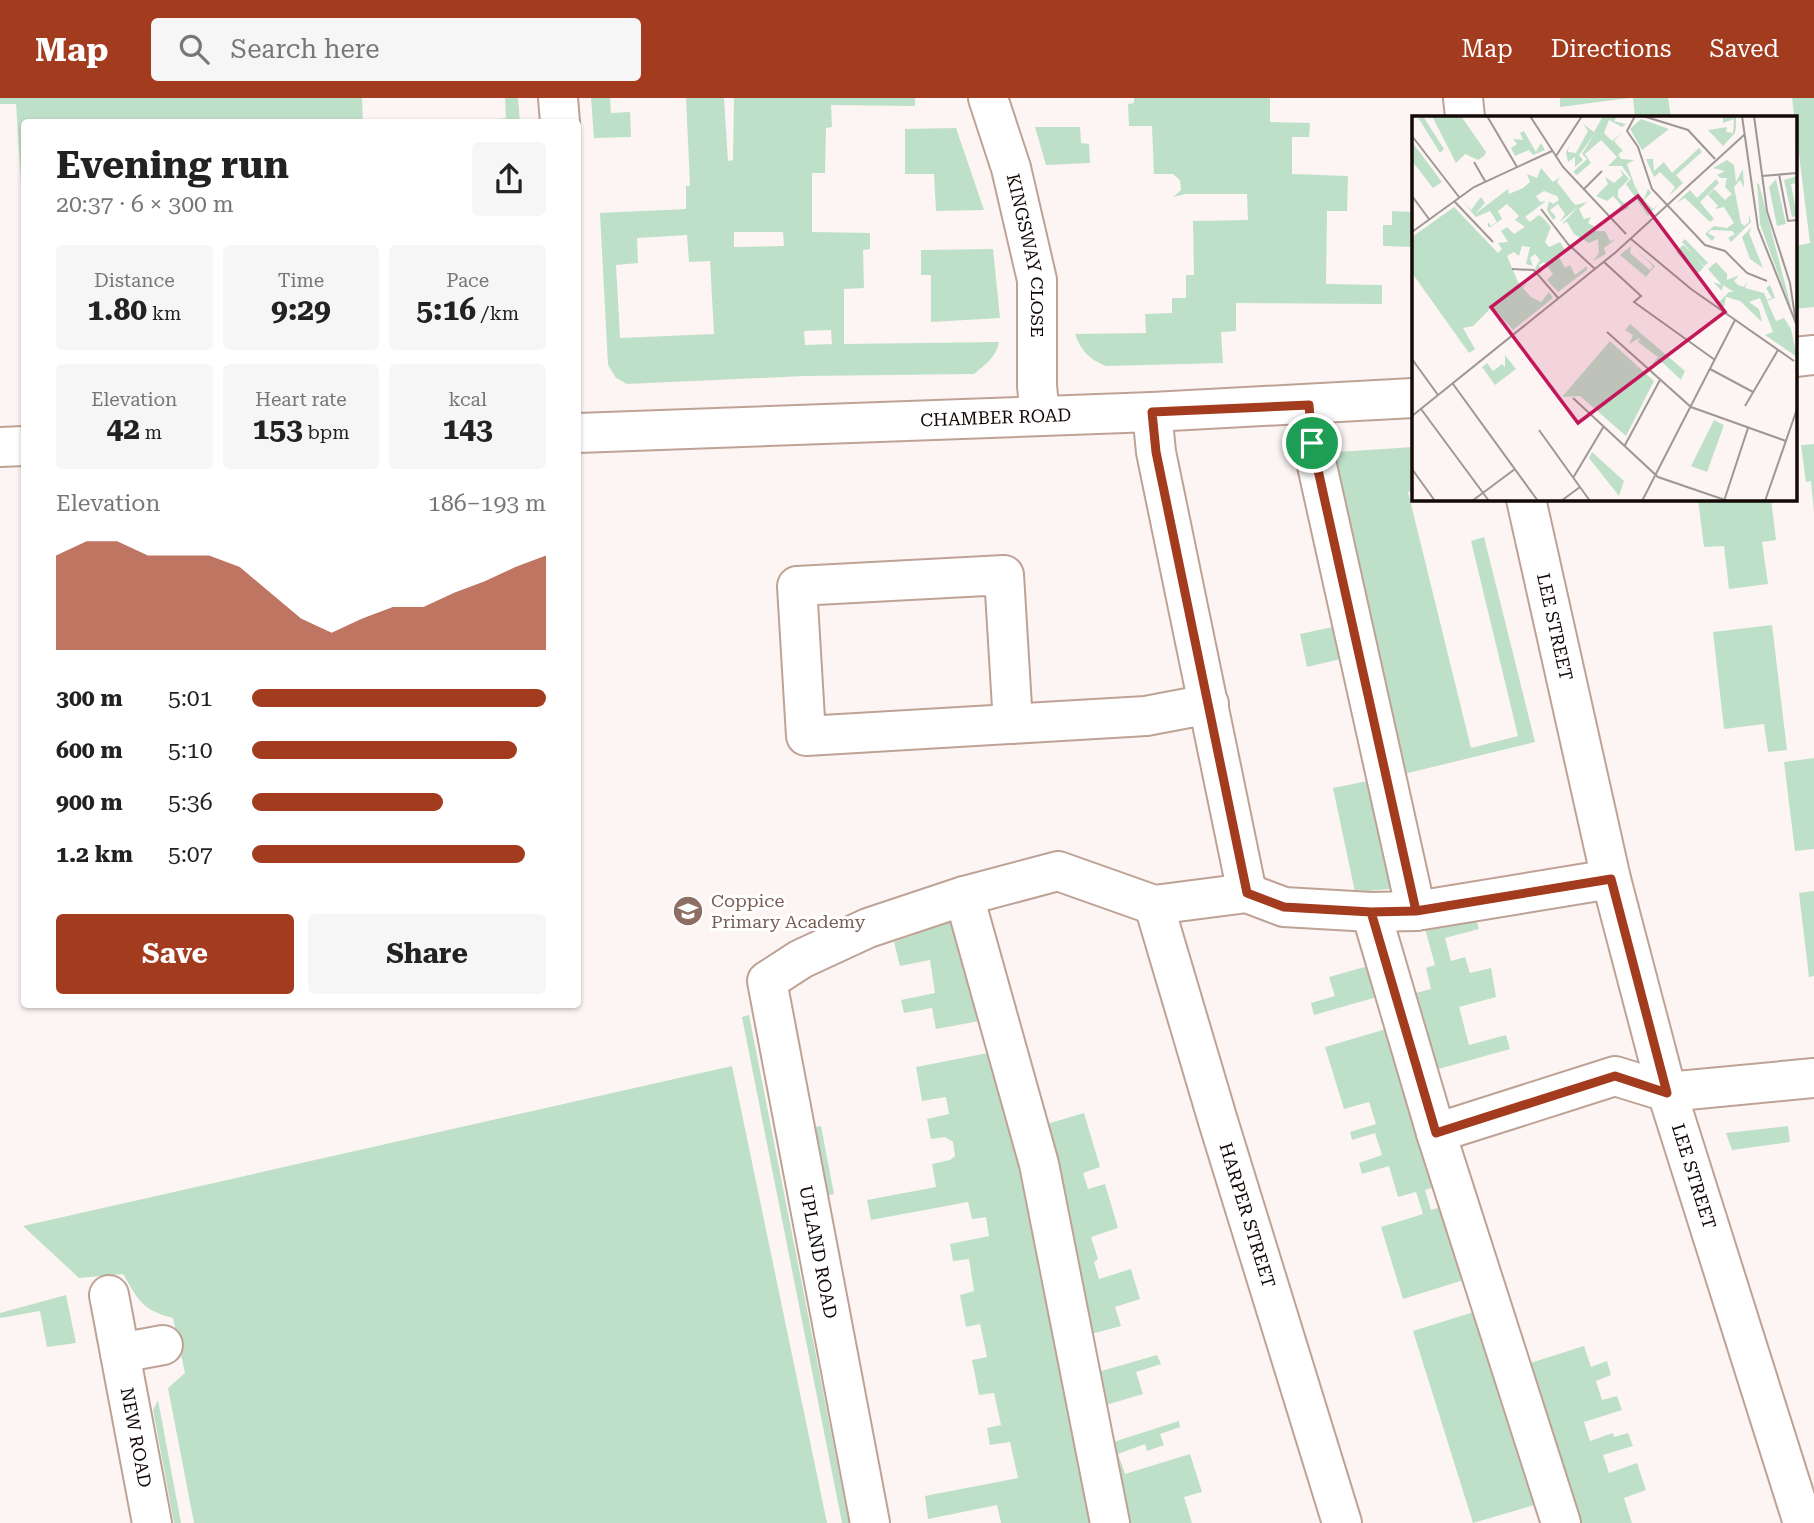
<!DOCTYPE html>
<meta charset="utf-8">
<style>
body{margin:0;font-family:"Roboto Serif",serif;background:#f6f6f6;color:#222;height:100vh;display:flex;flex-direction:column;font-size:26px;white-space:nowrap}
*{box-sizing:border-box;margin:0}
p{font-size:23px;color:#767676}
.icon{flex:none;width:38px;height:38px;fill:none;stroke:currentColor;stroke-width:2;stroke-linecap:round;stroke-linejoin:round}
.map{position:relative;flex:1;overflow:hidden}
.drawer{position:absolute;left:21px;top:21px;width:560px;height:889px;display:flex;flex-direction:column;background:#fff;border-radius:7px;box-shadow:0 2px 5px #0004}
.drawer>*{flex:none}
.pin{position:absolute;display:grid;place-items:center;width:60px;height:60px;color:#fff;margin:-30px;border:4px solid #fff;border-radius:50%;box-shadow:0 2px 7px #0007}
.round{display:grid;place-items:center;flex:none;width:74px;height:74px;border-radius:7px;background:#f6f6f6}
.overview{display:flex;align-items:center;justify-content:space-between;height:119px;padding:0 35px}
h1{font-size:38px;font-weight:700;line-height:52px}
.figures{display:grid;grid-template-columns:repeat(3,1fr);gap:10px;height:119px;padding:7px 35px}
.figures div{display:grid;align-content:center;border-radius:7px;background:#f6f6f6;text-align:center}
.figures b{font-size:30px;font-weight:700}
.figures small{font-size:19px;font-weight:400}
.figures p{font-size:19px}
.chart{height:196px;padding:14px 35px}
.chart p{display:flex;justify-content:space-between}
.chart svg{width:100%;height:126px;margin-top:7px;fill:#a33b1f;opacity:.7}
.button{display:flex;gap:14px;margin-top:auto;padding:14px 35px}
.button a{flex:1;height:80px;border-radius:7px;background:#a33b1f;color:#fff;font-size:28px;font-weight:700;line-height:80px;text-align:center}
.button a+a{background:#f6f6f6;color:#222}
ul{padding:0 35px;list-style:none;font-size:23px}
li{display:grid;grid-template-columns:112px 84px 1fr;align-items:center;height:52px}
li i{height:18px;border-radius:9px;background:#a33b1f}
header{display:flex;align-items:center;gap:42px;box-sizing:border-box;height:98px;padding:0 35px;background:#a33b1f;color:#fff}
header strong{font-size:33px}
nav{display:flex;gap:38px;margin-inline-start:auto;font-size:24px}
.search{width:490px;height:63px;background:#f6f6f6;display:flex;align-items:center;gap:18px;box-sizing:border-box;padding:0 24px;border-radius:7px;color:#767676;font-size:26px}
.map>svg:first-child{display:block}
.green{fill:#bfe0c8;fill-rule:evenodd}
.lines{fill:none;stroke-linecap:round;stroke-linejoin:round}
.minor-casing{stroke:#bfa296;stroke-width:42}
.minor{stroke:#fff;stroke-width:38}
.route-casing{stroke:#fff;stroke-width:14}
.route{stroke:#a33b1f;stroke-width:9}
.labels{text-anchor:middle;stroke-width:6;stroke-linejoin:round;paint-order:stroke}
.street-label{font-size:18px;fill:#130906;stroke:#fff}
.education-label{font-size:18px;fill:#785e54;stroke:#fff;text-anchor:start}
.inset-road{fill:none;stroke:#9f9794;stroke-width:2}
.view{fill:#c2185b;fill-opacity:0.15;stroke:#c2185b;stroke-width:3.5}
.inset-edge{fill:none;stroke:#130906;stroke-width:3.5}
</style>
<header>
<strong>Map</strong>
<div class="search"><svg class="icon" aria-label="search" viewBox="0 0 24 24"><circle cx="10" cy="10" r="6"/><path d="M15 15l6 6"/></svg>Search here</div>
<nav><a>Map</a><a>Directions</a><a>Saved</a></nav>
</header>
<div class="map">
<svg width="1814" height="1425" viewBox="0 0 1814 1425">
<rect width="100%" height="100%" fill="#fcf5f3"/>
<g class="green">
<polygon points="0,0 362,0 363,24 24,24 24,130 16,6 0,6"/>
<polygon points="505,0 518,0 520,24 498,24 498,21 506,20"/>
<polygon points="591,0 610,0 611,15 630,14 631,39 594,40"/>
<path d="M 686,0 L 724,0 L 728,63 L 733,62 L 734,0 L 915,0 L 915,8 L 831,7 L 832,29 L 826,30 L 825,75 L 812,75 L 812,134 L 870,135 L 870,151 L 863,152 L 864,190 L 844,191 L 844,246 L 999,244 C 996,259 986,266 974,276 L 804,278 L 627,286 L 616,280 L 608,267 L 600,115 L 686,111 L 686,88 L 690,88 ZM 734,134 L 783,134 L 784,148 L 734,149 ZM 687,137 L 689,164 L 710,163 L 714,236 L 620,240 L 616,167 L 638,165 L 637,140 ZM 831,232 L 832,246 L 805,247 L 804,233 Z"/>
<path d="M 1134,0 L 1270,0 L 1270,24 L 1310,25 L 1309,39 L 1292,39 L 1292,76 L 1348,78 L 1347,113 L 1327,113 L 1326,186 L 1382,187 L 1382,206 L 1236,205 L 1236,233 L 1221,234 L 1223,265 L 1106,268 C 1090,262 1081,253 1075,236 L 1146,235 L 1145,216 L 1172,215 L 1172,200 L 1186,200 L 1186,177 L 1194,177 L 1193,123 L 1248,122 L 1247,96 L 1186,96 L 1173,99 L 1181,92 L 1180,82 L 1173,76 L 1154,76 L 1152,28 L 1129,28 L 1128,6 L 1134,5 Z"/>
<polygon points="1560,0 1629,0 1560,9"/>
<polygon points="1633,0 1668,0 1671,19 1635,19"/>
<polygon points="1792,0 1814,0 1814,209 1795,211 1795,148 1810,145"/>
<polygon points="1035,29 1080,29 1081,45 1089,46 1090,65 1046,67"/>
<polygon points="956,30 984,112 936,113 934,76 905,76 905,31"/>
<polygon points="1392,113 1413,114 1413,149 1383,148 1383,127 1392,127"/>
<polygon points="993,151 1000,220 931,224 931,177 921,177 921,152"/>
<polygon points="1814,346 1814,414 1811,383 1806,384 1801,347"/>
<polygon points="1413,349 1413,392 1408,394 1471,650 1518,638 1471,443 1484,439 1535,644 1400,677 1322,355"/>
<polygon points="1698,401 1771,401 1776,442 1762,444 1768,486 1729,491 1724,448 1704,449"/>
<polygon points="1342,527 1349,559 1307,569 1300,536"/>
<polygon points="1772,527 1787,652 1768,654 1764,626 1724,631 1713,534"/>
<polygon points="1814,660 1814,751 1795,753 1784,664"/>
<polygon points="1377,681 1400,790 1355,794 1333,690"/>
<polygon points="1814,793 1814,878 1809,879 1799,795"/>
<polygon points="1474,815 1479,831 1445,840 1451,863 1465,859 1470,875 1491,870 1496,899 1459,909 1469,947 1506,937 1510,951 1435,972 1412,896 1431,891 1426,870 1435,867 1424,827"/>
<polygon points="958,821 985,922 936,931 932,910 904,915 901,902 935,895 930,862 900,868 894,844"/>
<polygon points="1375,866 1384,897 1314,917 1311,905 1335,898 1329,879"/>
<polygon points="749,917 849,1425 842,1425 742,919"/>
<polygon points="1393,929 1441,1087 1425,1092 1431,1112 1448,1107 1470,1180 1403,1201 1381,1129 1423,1116 1416,1094 1398,1099 1389,1068 1362,1076 1359,1065 1382,1057 1375,1035 1352,1042 1350,1034 1376,1026 1369,1004 1344,1011 1325,949"/>
<polygon points="993,954 1010,1025 1098,1425 1001,1425 997,1407 928,1421 925,1398 1018,1380 1010,1344 990,1347 987,1330 1001,1327 994,1295 979,1297 972,1262 987,1259 980,1226 966,1229 960,1197 974,1193 969,1161 953,1163 950,1146 989,1138 986,1119 972,1121 968,1104 871,1122 867,1102 936,1089 932,1066 950,1062 955,1058 953,1044 945,1039 931,1041 927,1021 949,1016 946,999 922,1003 916,969"/>
<path d="M 732,968 L 827,1425 L 194,1425 L 168,1290 L 185,1275 L 173,1220 C 142,1212 139,1203 123,1176 L 79,1180 L 23,1128 Z"/>
<polygon points="1084,1015 1100,1069 1083,1075 1088,1091 1105,1086 1118,1130 1091,1139 1098,1161 1094,1164 1099,1181 1131,1171 1140,1201 1115,1209 1121,1228 1084,1238 1040,1028"/>
<polygon points="821,1028 834,1096 825,1098 812,1029"/>
<polygon points="1788,1028 1790,1044 1732,1052 1726,1035"/>
<polygon points="66,1197 76,1245 47,1249 40,1213 0,1220 0,1215"/>
<polygon points="1480,1212 1541,1405 1473,1425 1413,1233"/>
<polygon points="1584,1248 1591,1269 1607,1263 1611,1277 1596,1283 1602,1302 1617,1298 1622,1312 1584,1324 1590,1343 1613,1335 1614,1339 1628,1335 1633,1348 1603,1357 1609,1375 1637,1365 1646,1392 1624,1400 1632,1425 1574,1425 1524,1267"/>
<polygon points="1157,1257 1161,1266 1136,1274 1143,1296 1099,1309 1091,1276"/>
<polygon points="158,1302 181,1425 174,1425 153,1312"/>
<polygon points="1179,1323 1180,1329 1160,1336 1164,1347 1147,1353 1145,1346 1118,1356 1125,1376 1190,1356 1202,1394 1184,1399 1192,1425 1122,1425 1107,1346"/>
</g>
<g class="lines">
<g class="minor-casing">
<g id="minor">
<polyline points="558,0 560,24"/>
<path id="s1" d="M 988,0 L 1011,70 L 1037,182 L 1037,288 L 1040,318"/>
<polyline points="1463,0 1465,19"/>
<polyline points="1795,259 1814,257"/>
<polyline points="1309,307 1312,345 1416,813"/>
<polyline points="1152,314 1156,354 1247,795"/>
<path id="s2" d="M 578,335 L 1152,314 L 1413,300"/>
<polyline points="0,349 24,348"/>
<path id="s3" d="M 1526,401 L 1611,781 L 1667,994 L 1803,1425"/>
<polyline points="1013,626 1004,477 797,488 806,638 1146,618 1209,606"/>
<polyline points="964,798 1039,1066 1110,1425"/>
<path id="s4" d="M 1154,807 L 1218,1023 L 1342,1425"/>
<polyline points="1371,814 1436,1035 1561,1425"/>
<polyline points="1436,1035 1615,978 1667,994 1814,980"/>
<path id="s5" d="M 109,1197 L 152,1425"/>
<polyline points="120,1255 163,1247"/>
<polyline points="870,1425 767,883 801,861 868,830 964,798 1058,773 1154,807 1247,795 1284,809 1371,814 1416,813 1611,781"/>
</g>
</g>
<use href="#minor" class="minor"/>
</g>
<g class="lines">
<g class="route-casing">
<polyline id="route" points="1312,345 1416,813 1371,814 1436,1035 1615,978 1667,995 1611,781 1416,813 1371,814 1284,809 1247,795 1156,354 1152,314 1309,307 1312,345"/>
</g>
<use href="#route" class="route"/>
</g>
<defs>
<g id="school-disc" transform="scale(1.575)"><circle r="9.5" fill="#8d6e63" stroke="#fff"/><path d="M0-5L7-2L0 1L-7-2ZM-4 1L0 2.5L4 1V4Q0 6-4 4Z" fill="#fff"/></g>
</defs>
<g fill-rule="evenodd">
<use href="#school-disc" x="688" y="813"/>
</g>
<g class="labels">
<g class="street-label">
<text dy="6" stroke="none"><textPath href="#s1" startOffset="163">KINGSWAY CLOSE</textPath></text>
<text dy="6" stroke="none"><textPath href="#s2" startOffset="418">CHAMBER ROAD</textPath></text>
<text dy="6" stroke="none"><textPath href="#s3" startOffset="131">LEE STREET</textPath></text>
<text dy="6" stroke="none"><textPath href="#s3" startOffset="698">LEE STREET</textPath></text>
<text dy="6" stroke="none"><textPath href="#s4" startOffset="324">HARPER STREET</textPath></text>
<text transform="translate(818 1154) rotate(79)" y="6">UPLAND ROAD</text>
<text dy="6" stroke="none"><textPath href="#s5" startOffset="145">NEW ROAD</textPath></text>
</g>
<g class="education-label">
<text x="711" y="809">Coppice<tspan x="711" dy="21">Primary Academy</tspan></text>
</g>
</g>
<g transform="translate(1412 18)">
<rect width="385" height="385" fill="#fcf5f3"/>
<path d="M 11,0 L 32,33 L 28,37 L 7,3 L 0,7 ZM 20,0 L 49,0 L 74,36 L 72,40 L 66,44 L 53,38 L 44,47 ZM 191,0 L 205,0 L 202,5 L 214,8 L 210,11 L 197,4 L 192,17 L 200,25 L 210,17 L 202,25 L 211,35 L 206,38 L 209,43 L 222,44 L 215,48 L 224,73 L 232,70 L 225,73 L 227,79 L 232,83 L 236,73 L 239,77 L 232,84 L 241,93 L 248,86 L 236,100 L 214,68 L 219,63 L 210,50 L 196,50 L 205,41 L 189,24 L 173,38 L 179,47 L 165,59 L 161,56 L 175,43 L 170,38 L 182,19 L 167,39 L 171,44 L 163,51 L 163,41 L 156,46 L 154,37 L 157,30 L 156,36 L 164,37 L 176,15 L 171,8 L 182,16 ZM 311,0 L 324,0 L 324,11 L 323,17 L 311,30 L 296,14 L 315,11 L 314,16 L 321,17 L 322,3 L 311,7 ZM 229,3 L 257,13 L 230,34 L 218,13 ZM 112,15 L 124,36 L 129,27 L 133,34 L 121,39 L 117,34 L 103,40 L 99,32 L 105,28 L 101,23 L 111,24 L 108,17 ZM 0,26 L 30,66 L 21,72 L 0,45 ZM 287,32 L 290,36 L 264,59 L 271,67 L 257,80 L 263,71 L 248,56 L 242,61 L 234,43 L 241,43 L 242,55 L 252,46 L 260,57 ZM 315,44 L 322,49 L 324,66 L 331,53 L 332,72 L 328,64 L 322,71 L 329,107 L 332,110 L 337,106 L 337,98 L 339,106 L 319,126 L 316,122 L 323,118 L 320,115 L 299,114 L 296,117 L 303,121 L 300,125 L 293,118 L 302,110 L 315,112 L 322,107 L 312,91 L 303,93 L 306,90 L 296,79 L 302,73 L 313,84 L 320,78 L 313,71 L 315,62 L 309,62 L 305,59 L 313,55 L 301,52 ZM 129,52 L 141,66 L 148,61 L 145,66 L 163,89 L 175,86 L 167,93 L 172,103 L 179,101 L 176,107 L 183,111 L 188,108 L 183,115 L 193,115 L 198,125 L 204,123 L 192,132 L 194,138 L 181,145 L 187,137 L 186,123 L 177,127 L 162,118 L 155,106 L 150,108 L 167,90 L 148,106 L 153,98 L 146,88 L 138,94 L 144,101 L 141,104 L 135,94 L 137,85 L 141,88 L 147,84 L 145,80 L 132,75 L 124,80 L 128,86 L 134,85 L 113,101 L 118,106 L 127,99 L 131,102 L 139,111 L 133,126 L 137,131 L 148,126 L 154,136 L 147,141 L 153,152 L 158,149 L 163,159 L 175,150 L 175,154 L 146,176 L 135,164 L 141,158 L 132,146 L 127,149 L 130,158 L 123,152 L 128,144 L 123,138 L 118,142 L 121,150 L 114,148 L 118,131 L 110,130 L 107,140 L 102,136 L 95,140 L 106,166 L 110,171 L 116,167 L 111,172 L 119,181 L 129,186 L 137,176 L 141,182 L 101,214 L 80,191 L 61,210 L 51,212 L 63,233 L 57,237 L 0,157 L 0,121 L 42,91 L 86,137 L 90,133 L 86,127 L 96,126 L 89,115 L 95,111 L 102,118 L 113,111 L 103,104 L 107,100 L 95,88 L 86,95 L 90,103 L 79,111 L 76,111 L 76,106 L 79,110 L 85,106 L 78,95 L 64,101 L 50,85 L 59,94 L 69,81 L 73,87 L 63,98 L 96,73 L 97,78 L 111,72 L 118,66 L 115,58 L 125,62 ZM 208,53 L 217,63 L 206,74 L 206,81 L 217,92 L 206,97 L 209,89 L 201,80 L 195,85 L 184,80 L 196,68 L 193,61 L 202,67 L 211,59 ZM 385,60 L 385,67 L 379,68 L 385,100 L 380,101 L 372,64 ZM 304,63 L 307,67 L 288,86 L 302,103 L 298,106 L 273,82 L 264,87 L 278,74 L 285,82 ZM 364,63 L 374,108 L 365,110 L 357,71 ZM 345,67 L 347,68 L 382,202 L 348,108 ZM 340,111 L 337,117 L 351,152 L 338,143 L 330,121 ZM 273,123 L 296,147 L 292,150 L 282,140 L 292,151 L 285,158 L 264,136 L 271,129 L 280,137 L 270,126 ZM 219,130 L 218,137 L 238,154 L 241,150 L 226,136 L 243,150 L 234,161 L 208,139 ZM 304,146 L 315,158 L 315,164 L 327,159 L 322,165 L 326,169 L 332,171 L 335,165 L 333,172 L 352,177 L 355,184 L 360,182 L 354,172 L 358,169 L 363,182 L 355,185 L 364,205 L 372,202 L 379,213 L 385,241 L 353,219 L 361,216 L 348,182 L 337,186 L 347,193 L 350,206 L 328,185 L 314,181 L 312,191 L 306,187 L 317,176 L 322,176 L 311,169 L 310,175 L 301,166 L 310,169 L 296,153 ZM 218,208 L 273,255 L 269,264 L 251,247 L 240,248 L 246,241 L 226,226 L 228,222 L 217,228 L 221,219 L 213,214 ZM 198,225 L 242,265 L 214,320 L 168,280 L 150,281 ZM 93,239 L 104,253 L 83,269 L 70,251 L 75,247 L 81,255 L 90,248 L 93,251 ZM 302,304 L 312,309 L 295,356 L 279,350 ZM 180,336 L 212,365 L 207,380 L 177,342 Z" fill="#bfe0c8"/>
<path class="inset-road" d="M 75,0 L 105,51M 118,0 L 151,51 L 214,118M 223,0 L 215,15 L 226,31 L 240,73 L 293,129 L 313,135 L 335,157 L 355,165M 231,0 L 276,14 L 303,43M 330,0 L 346,112 L 385,210M 342,0 L 355,95 L 378,167 L 384,207M 0,20 L 47,81M 144,40 L 170,0M 62,46 L 73,65M 367,58 L 376,105 L 385,104M 350,60 L 385,57M 171,74 L 190,55M 0,80 L 17,103M 42,85 L 81,126M 129,93 L 156,128 L 183,153M 0,116 L 62,71 L 140,35M 219,123 L 279,173 L 382,245M 192,146 L 229,180 L 222,186 L 303,244M 100,153 L 122,154 L 147,183M 195,216 L 279,291 L 374,325M 0,243 L 26,279M 298,253 L 341,276M 41,268 L 126,385M 161,282 L 246,361 L 316,385M 333,290 L 366,234M 9,293 L 77,385M 0,300 L 204,136 L 332,19M 127,314 L 178,385M 213,329 L 248,264M 0,353 L 23,385M 161,362 L 192,310M 60,385 L 103,353M 149,385 L 168,371M 230,385 L 323,204M 312,385 L 336,312M 353,385 L 385,293"/>
<path class="view" d="M 226,80 L 313,196 L 166,307 L 79,191 Z"/>
<rect width="385" height="385" class="inset-edge"/>
</g>
</svg>
<div class="pin" style="left:1312px;top:345px;background:#1e9e55"><svg class="icon" aria-label="arrive" viewBox="0 0 24 24"><path d="M6 21V4h12l-3 4 3 4H6"/></svg></div>
<section class="drawer">
<div class="overview"><div><h1>Evening run</h1><p>20:37 · 6 × 300 m</p></div><a class="round"><svg class="icon" aria-label="share" viewBox="0 0 24 24"><path d="M12 15V3M7 8l5-5 5 5M5 13v7h14v-7"/></svg></a></div>
<div class="figures">
<div><p>Distance</p><b>1.80<small> km</small></b></div>
<div><p>Time</p><b>9:29</b></div>
<div><p>Pace</p><b>5:16<small> /km</small></b></div>
</div>
<div class="figures">
<div><p>Elevation</p><b>42<small> m</small></b></div>
<div><p>Heart rate</p><b>153<small> bpm</small></b></div>
<div><p>kcal</p><b>143</b></div>
</div>
<div class="chart"><p><span>Elevation</span>186–193 m</p>
<svg viewBox="0 0 160 44" preserveAspectRatio="none"><path d="M0 44V11L10 6L20 6L30 11L40 11L50 11L60 15L70 24L80 33L90 38L100 33L110 29L120 29L130 24L140 20L150 15L160 11V44z"/></svg>
</div>
<ul>
<li><b>300 m</b>5:01<i style="width:100%"></i></li>
<li><b>600 m</b>5:10<i style="width:90%"></i></li>
<li><b>900 m</b>5:36<i style="width:65%"></i></li>
<li><b>1.2 km</b>5:07<i style="width:93%"></i></li>
</ul>
<div class="button"><a>Save</a><a>Share</a></div>
</section>
</div>
